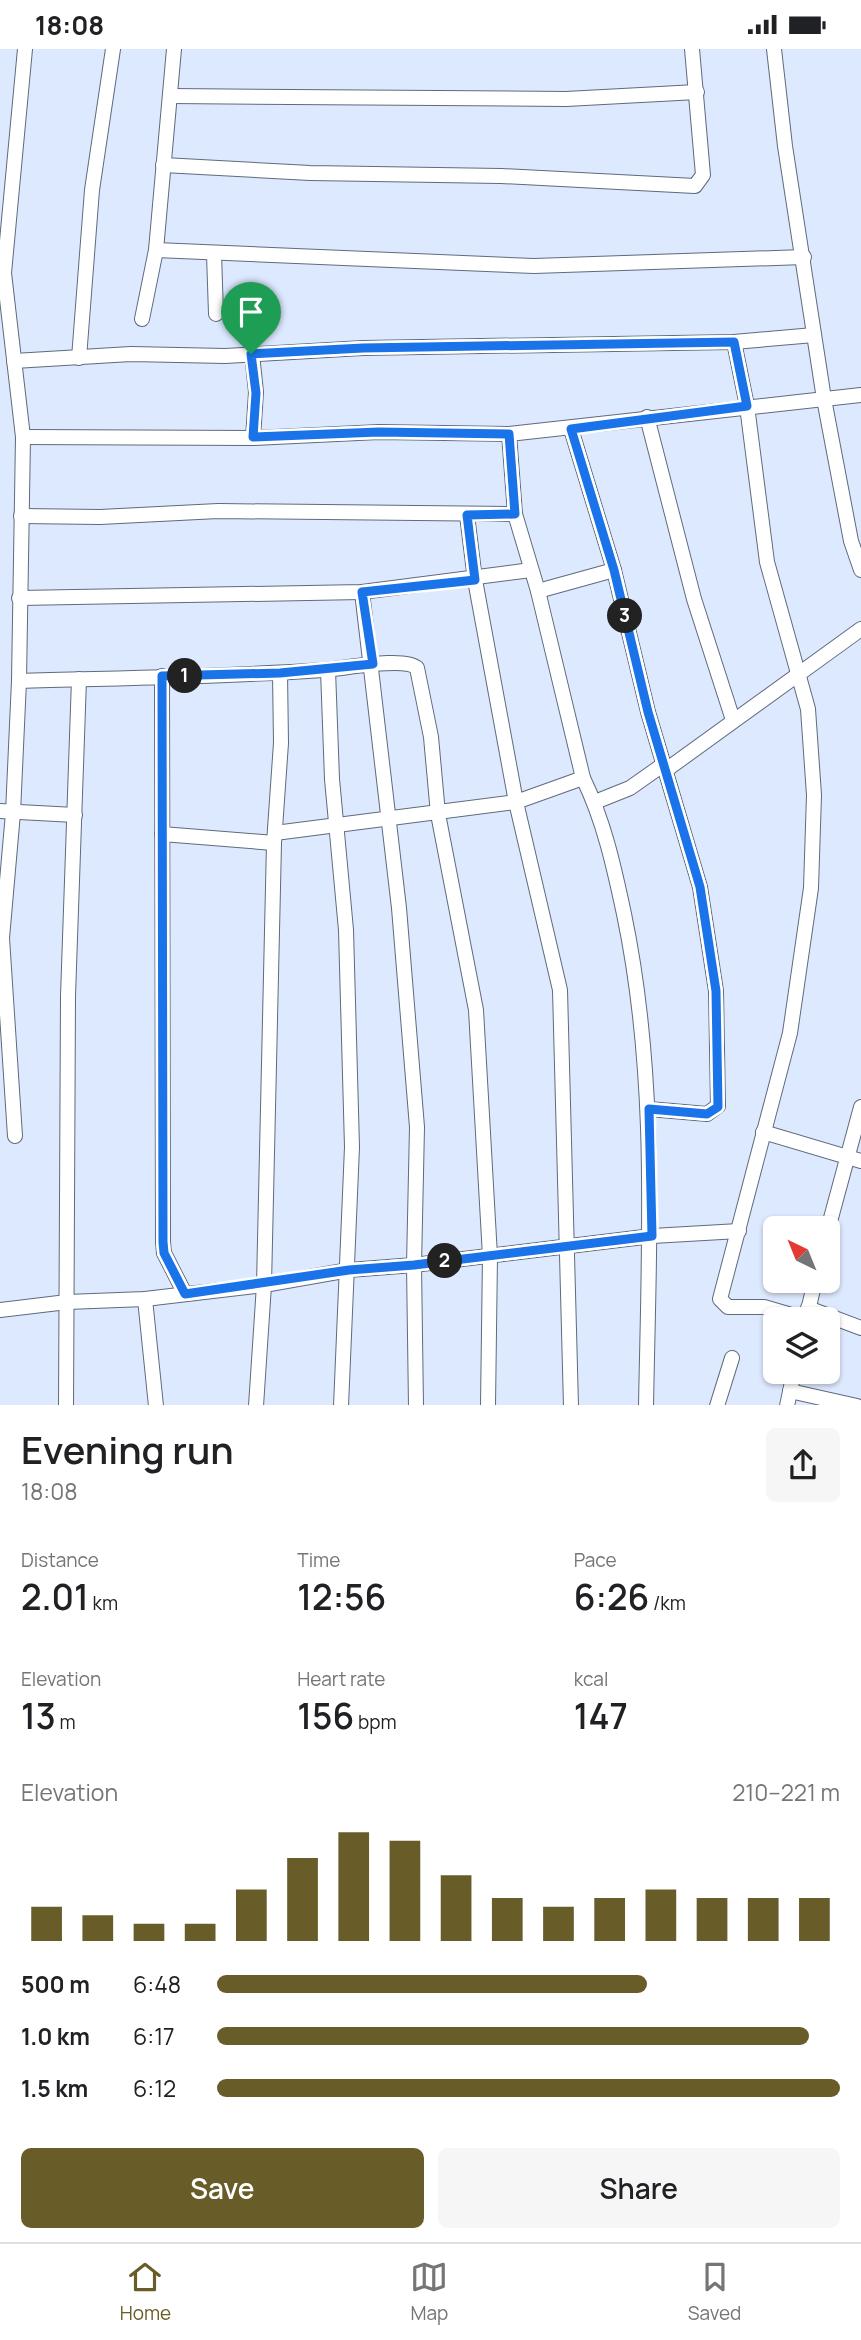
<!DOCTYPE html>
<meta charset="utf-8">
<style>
body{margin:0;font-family:Manrope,sans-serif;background:#f6f6f6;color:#202124;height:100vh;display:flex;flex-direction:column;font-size:26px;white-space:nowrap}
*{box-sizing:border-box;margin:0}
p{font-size:23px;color:#757577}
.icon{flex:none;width:38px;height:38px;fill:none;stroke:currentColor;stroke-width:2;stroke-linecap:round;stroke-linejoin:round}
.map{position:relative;height:1356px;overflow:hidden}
.side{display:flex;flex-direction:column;background:#fff;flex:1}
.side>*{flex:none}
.needle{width:46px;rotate:317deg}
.fabs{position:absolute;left:763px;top:1167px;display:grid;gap:14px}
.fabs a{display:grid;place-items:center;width:77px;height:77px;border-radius:10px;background:#fff;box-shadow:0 2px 5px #0004;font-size:35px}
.pin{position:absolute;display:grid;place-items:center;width:60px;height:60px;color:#fff;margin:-72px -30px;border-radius:50% 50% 50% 0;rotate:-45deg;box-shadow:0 0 7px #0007}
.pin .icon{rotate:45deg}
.km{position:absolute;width:35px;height:35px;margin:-18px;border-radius:50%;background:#222;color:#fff;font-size:19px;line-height:35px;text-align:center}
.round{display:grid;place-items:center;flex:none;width:74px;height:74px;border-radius:10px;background:#f6f6f6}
.head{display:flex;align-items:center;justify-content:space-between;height:119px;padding:0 21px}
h1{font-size:38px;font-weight:600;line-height:52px}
.stats{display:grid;grid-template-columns:repeat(3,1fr);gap:10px;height:119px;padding:7px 21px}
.stats div{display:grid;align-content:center}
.stats b{font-size:35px;font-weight:600}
.stats small{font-size:19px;font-weight:400}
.stats p{font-size:19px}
.chart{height:196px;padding:14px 21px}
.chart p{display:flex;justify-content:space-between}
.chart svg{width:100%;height:126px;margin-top:7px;stroke:#685d29;stroke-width:6}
.primary-button{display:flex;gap:14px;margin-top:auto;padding:14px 21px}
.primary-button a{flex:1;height:80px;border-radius:10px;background:#685d29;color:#fff;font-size:28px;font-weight:600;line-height:80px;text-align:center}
.primary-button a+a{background:#f6f6f6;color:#202124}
ul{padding:0 21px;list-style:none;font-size:23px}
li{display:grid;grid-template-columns:112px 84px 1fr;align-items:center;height:52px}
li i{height:18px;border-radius:9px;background:#685d29}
.status{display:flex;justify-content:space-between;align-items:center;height:49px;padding:0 35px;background:#fff;direction:ltr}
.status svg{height:19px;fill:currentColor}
.tab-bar{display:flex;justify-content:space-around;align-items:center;height:98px;border-top:2px solid #e0e0e0;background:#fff;font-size:19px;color:#757577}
.tab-bar a{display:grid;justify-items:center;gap:4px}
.tab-bar .current{color:#685d29}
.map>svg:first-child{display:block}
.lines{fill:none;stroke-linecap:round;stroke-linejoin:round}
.street-casing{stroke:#606a7c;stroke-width:16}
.street{stroke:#fff;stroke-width:14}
.route-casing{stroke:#fff;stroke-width:14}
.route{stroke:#1a73e8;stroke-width:9}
</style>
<div class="status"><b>18:08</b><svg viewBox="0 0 49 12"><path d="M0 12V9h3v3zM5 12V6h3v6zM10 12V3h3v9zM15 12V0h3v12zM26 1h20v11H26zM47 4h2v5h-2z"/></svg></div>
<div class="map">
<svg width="861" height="1357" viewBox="0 0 861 1357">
<rect width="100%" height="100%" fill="#dde9fe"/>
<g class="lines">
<g class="street-casing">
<g id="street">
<polyline points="774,0 785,97 824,350 851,492 861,521"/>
<polyline points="171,47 566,50 697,43"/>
<polyline points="163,116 310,124 501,127 695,137 703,126 692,0"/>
<polyline points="156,201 534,217 804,208"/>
<polyline points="214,205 216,265"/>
<polyline points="142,270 156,201 174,0"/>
<polyline points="734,293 747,357 767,513 808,660 814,746 811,839 790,984 720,1250 728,1258 764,1258 805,1270"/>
<polyline points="252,305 256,343 253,389"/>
<polyline points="79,309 92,141 113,0"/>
<polyline points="14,312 131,305 225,307 363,299 734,293 814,286"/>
<polyline points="647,368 694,550 733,671"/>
<polyline points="571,380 614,521 648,663 700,838 716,942 718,1057 707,1065 649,1060"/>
<path d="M 509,385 L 515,465 L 538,542 L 583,729 C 604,772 614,818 624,865 C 658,1028 649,1191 646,1357"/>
<polyline points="23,388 253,389 379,383 509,385 861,346"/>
<polyline points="467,466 475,531 516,753 560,941 571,1357"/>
<polyline points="21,467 100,468 218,462 515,465"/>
<polyline points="538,542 614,521"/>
<polyline points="362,543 399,859 417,1078 414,1216 416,1357"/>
<polyline points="19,549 362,543 531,521"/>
<polyline points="328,621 332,730 346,881 352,1098 341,1357"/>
<polyline points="162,627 163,1193 164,1204 185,1245"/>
<path d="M 19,632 C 121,629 222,628 323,621 C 343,620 404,607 417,619 L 431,688 L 438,765 L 476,961 L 490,1207 L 488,1357"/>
<polyline points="666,721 861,580"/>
<polyline points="595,753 630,739 664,715"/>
<polyline points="0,762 75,766"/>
<polyline points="275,784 516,753 583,729"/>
<polyline points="162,785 274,794"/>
<polyline points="763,1083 861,1112"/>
<polyline points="15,1087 2,889 13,764 19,632 23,388 4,224 25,0"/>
<polyline points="828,1180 861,1058"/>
<polyline points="145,1250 156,1357"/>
<polyline points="808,1259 861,1279"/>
<polyline points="0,1261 67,1253 145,1250 264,1236 349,1221 414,1216 652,1187 739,1182"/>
<polyline points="807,1266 815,1232"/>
<polyline points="790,1342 857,1357"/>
<polyline points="66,1357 68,947 79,630"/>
<polyline points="256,1357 264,1236 274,794 281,694 280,624"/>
<polyline points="717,1357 732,1309"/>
<polyline points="787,1357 794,1323"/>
</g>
</g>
<use href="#street" class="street"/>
</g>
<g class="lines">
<g class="route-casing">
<polygon id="route" points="734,293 747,357 571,380 614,521 648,663 700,838 716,942 718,1058 707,1065 649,1060 652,1187 414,1216 349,1221 185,1245 164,1204 163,1193 162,627 280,624 373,615 362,543 475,531 467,466 515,465 509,385 379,383 253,388 256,344 251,305 363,299"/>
</g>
<use href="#route" class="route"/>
</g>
</svg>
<div class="fabs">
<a><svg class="needle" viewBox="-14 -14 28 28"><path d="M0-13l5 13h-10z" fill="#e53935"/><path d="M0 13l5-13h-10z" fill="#757577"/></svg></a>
<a><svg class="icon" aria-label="layers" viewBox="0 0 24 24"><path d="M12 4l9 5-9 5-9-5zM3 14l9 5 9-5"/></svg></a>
</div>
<div class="pin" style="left:251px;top:305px;background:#1e9e55"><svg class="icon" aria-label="arrive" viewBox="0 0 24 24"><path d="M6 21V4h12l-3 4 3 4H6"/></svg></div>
<b class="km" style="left:185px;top:627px">1</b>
<b class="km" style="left:445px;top:1212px">2</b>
<b class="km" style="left:625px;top:567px">3</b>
</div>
<section class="side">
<div class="head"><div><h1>Evening run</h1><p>18:08</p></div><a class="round"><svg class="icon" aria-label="share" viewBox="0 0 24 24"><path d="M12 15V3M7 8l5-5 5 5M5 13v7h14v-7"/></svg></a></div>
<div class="stats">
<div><p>Distance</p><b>2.01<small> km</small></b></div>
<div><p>Time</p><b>12:56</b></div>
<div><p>Pace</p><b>6:26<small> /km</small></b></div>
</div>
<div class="stats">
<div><p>Elevation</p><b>13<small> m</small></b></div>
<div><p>Heart rate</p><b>156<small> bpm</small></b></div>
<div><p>kcal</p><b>147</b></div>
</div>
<div class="chart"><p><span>Elevation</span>210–221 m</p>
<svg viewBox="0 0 160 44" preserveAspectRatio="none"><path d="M5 44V32M15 44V35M25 44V38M35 44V38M45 44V26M55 44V15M65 44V6M75 44V9M85 44V21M95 44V29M105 44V32M115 44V29M125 44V26M135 44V29M145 44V29M155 44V29"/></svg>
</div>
<ul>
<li><b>500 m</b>6:48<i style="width:69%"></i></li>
<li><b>1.0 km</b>6:17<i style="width:95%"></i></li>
<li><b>1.5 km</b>6:12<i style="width:100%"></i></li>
</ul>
<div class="primary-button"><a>Save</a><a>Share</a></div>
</section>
<nav class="tab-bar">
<a class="current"><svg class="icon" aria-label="home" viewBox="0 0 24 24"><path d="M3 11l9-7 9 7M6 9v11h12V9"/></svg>Home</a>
<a><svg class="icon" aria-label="map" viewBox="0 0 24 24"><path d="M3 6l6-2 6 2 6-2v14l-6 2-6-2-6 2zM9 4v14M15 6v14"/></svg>Map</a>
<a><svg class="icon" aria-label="saved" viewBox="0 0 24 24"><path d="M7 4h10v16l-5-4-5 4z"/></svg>Saved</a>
</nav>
